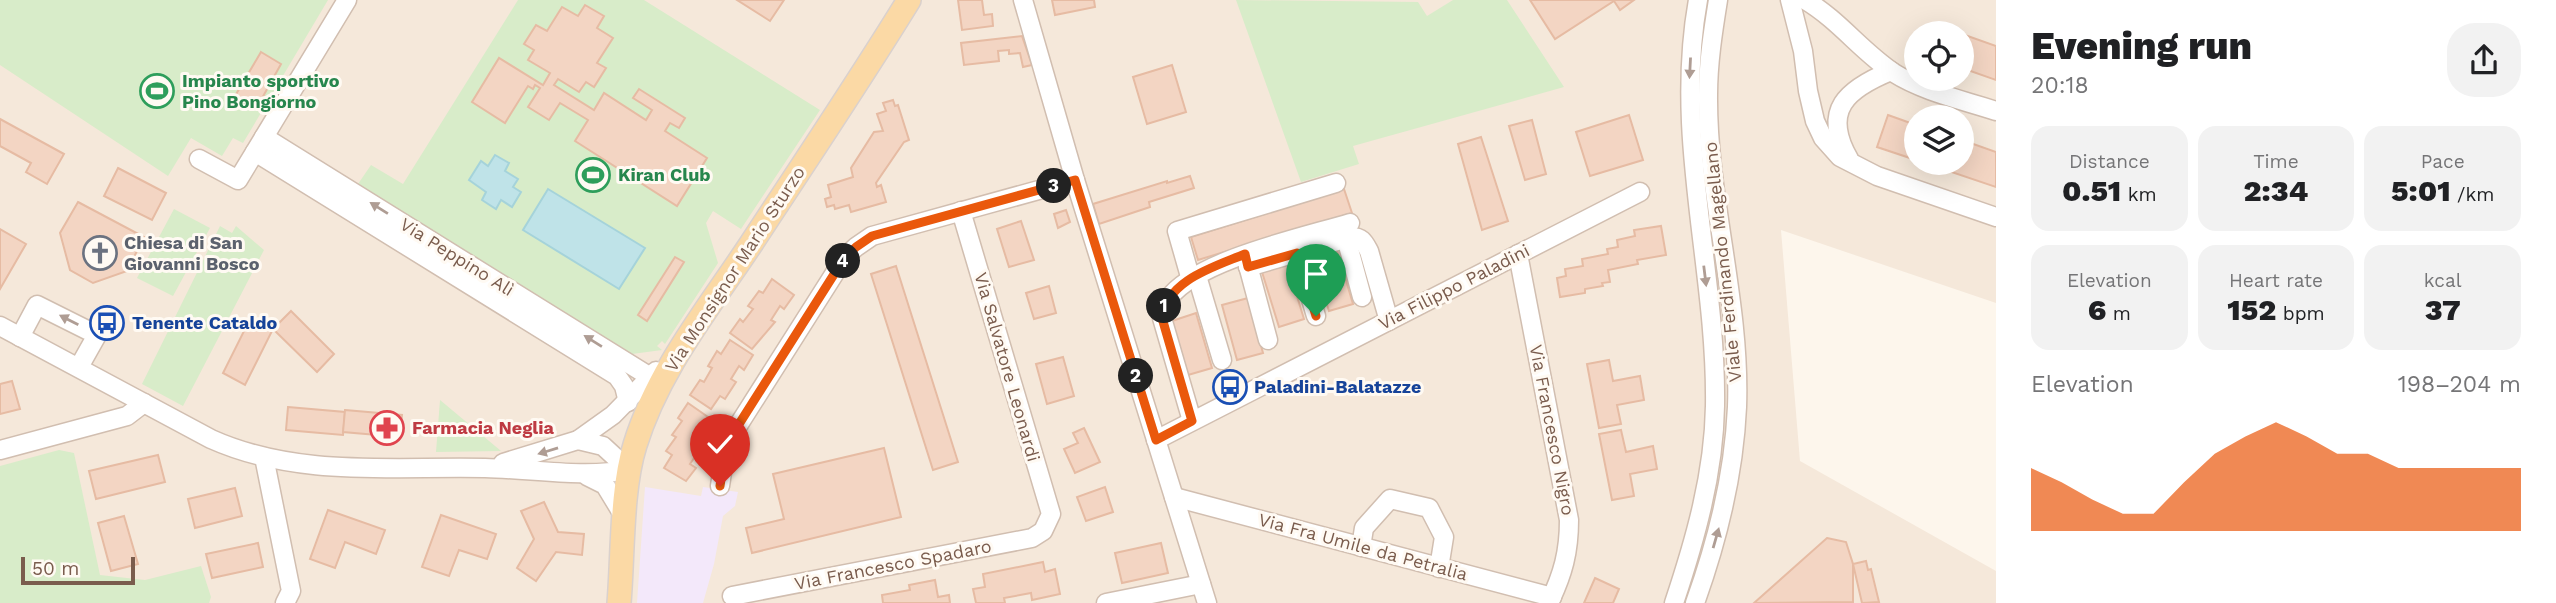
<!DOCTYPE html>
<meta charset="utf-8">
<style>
body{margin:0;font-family:"Work Sans",sans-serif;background:#f2f2f2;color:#202124;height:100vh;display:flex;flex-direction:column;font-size:26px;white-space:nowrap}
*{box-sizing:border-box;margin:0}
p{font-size:23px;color:#757577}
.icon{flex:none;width:38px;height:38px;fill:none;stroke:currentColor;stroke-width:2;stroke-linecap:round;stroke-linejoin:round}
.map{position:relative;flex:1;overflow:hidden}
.side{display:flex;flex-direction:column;background:#fff;width:560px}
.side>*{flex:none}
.controls{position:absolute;left:1904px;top:21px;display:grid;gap:14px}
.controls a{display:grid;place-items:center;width:70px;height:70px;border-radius:50%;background:#fff;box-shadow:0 7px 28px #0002;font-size:35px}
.scale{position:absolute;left:21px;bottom:18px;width:114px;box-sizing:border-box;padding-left:7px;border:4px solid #7a5c4d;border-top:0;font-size:19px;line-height:24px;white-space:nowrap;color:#7a5c4d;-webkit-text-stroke:5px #fffaf3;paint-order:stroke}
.pin{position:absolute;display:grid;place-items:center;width:60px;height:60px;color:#fff;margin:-72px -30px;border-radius:50% 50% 50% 0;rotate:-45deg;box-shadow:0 0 7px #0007}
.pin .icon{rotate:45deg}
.km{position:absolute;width:35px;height:35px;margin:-18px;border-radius:50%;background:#222;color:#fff;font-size:19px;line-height:35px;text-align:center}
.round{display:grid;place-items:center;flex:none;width:74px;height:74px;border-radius:28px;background:#f2f2f2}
.summary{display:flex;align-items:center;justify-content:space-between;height:119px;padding:0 35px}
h1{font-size:38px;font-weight:800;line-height:52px}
.metrics{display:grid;grid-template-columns:repeat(3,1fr);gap:10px;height:119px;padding:7px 35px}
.metrics div{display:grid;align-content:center;border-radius:18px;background:#f2f2f2;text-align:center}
.metrics b{font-size:30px;font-weight:800}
.metrics small{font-size:19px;font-weight:400}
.metrics p{font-size:19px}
.chart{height:196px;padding:14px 35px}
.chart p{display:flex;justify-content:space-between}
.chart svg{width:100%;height:126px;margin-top:7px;fill:#ea580c;opacity:.7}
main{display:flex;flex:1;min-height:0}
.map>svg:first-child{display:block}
.residential{fill:#f5e8da;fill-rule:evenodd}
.education{fill:#f3e8fa}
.green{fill:#d8ecc9}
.water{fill:#bfe3e8;stroke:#a5d3da;stroke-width:2}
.building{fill:#f3d5c3;stroke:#e6bba3;stroke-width:2}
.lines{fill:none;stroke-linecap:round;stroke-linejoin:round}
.minor-casing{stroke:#d1beb0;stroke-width:21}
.major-casing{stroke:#dad1cd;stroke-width:26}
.minor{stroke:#fff;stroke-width:18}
.major{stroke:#fbd9a5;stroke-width:23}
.oneway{fill:#af9d94}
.route-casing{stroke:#fff;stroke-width:14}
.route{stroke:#ea580c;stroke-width:9}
.labels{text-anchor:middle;stroke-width:6;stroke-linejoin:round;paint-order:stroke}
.leisure-label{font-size:18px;font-weight:bold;fill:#27864d;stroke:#fffaf3;text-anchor:start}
.worship-label{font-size:18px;font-weight:bold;fill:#5b616d;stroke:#fffaf3;text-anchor:start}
.street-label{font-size:18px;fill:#7a5c4d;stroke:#fffaf3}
.transit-label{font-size:18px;font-weight:bold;fill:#164399;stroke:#fffaf3;text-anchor:start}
.health-label{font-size:18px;font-weight:bold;fill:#be3a42;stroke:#fffaf3;text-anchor:start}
</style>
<main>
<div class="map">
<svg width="1996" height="603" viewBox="0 0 1996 603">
<rect width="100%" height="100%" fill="#fdf6ec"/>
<path class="residential" d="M 0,0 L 1996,0 L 1996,303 L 1781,230 L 1800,461 L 1996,571 L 1996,603 L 0,603 ZM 1916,33 L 1962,33 L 1962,79 L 1916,79 ZM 1916,117 L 1962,117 L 1962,163 L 1916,163 Z"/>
<polygon class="education" points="645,487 701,496 703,487 738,492 735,506 723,516 714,564 703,603 637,603"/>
<g class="green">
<polygon points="0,0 328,0 243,143 233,138 222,156 191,138 168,176 0,65"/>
<polygon points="518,0 644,0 820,110 741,229 713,211 706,223 718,263 665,344 662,341 657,346 662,350 632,354 358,184 371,165 403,184"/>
<polygon points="1236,0 1418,2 1427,16 1453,0 1507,0 1564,87 1353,146 1359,164 1301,182"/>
<polygon points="174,209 210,228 173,296 137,278"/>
<polygon points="220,226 232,233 236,226 264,250 183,406 142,384"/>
<polygon points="440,400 501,451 436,452"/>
<polygon points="59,450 74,453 100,575 145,580 201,566 211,597 209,603 0,603 0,466"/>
</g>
<g class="water">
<polygon points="495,155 509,163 505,171 518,179 513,187 521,192 512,207 501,200 496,209 482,200 486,192 469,180 481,161 488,166"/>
<polygon points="548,189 645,248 619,289 523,230"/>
</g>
<g class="building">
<polygon points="737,0 784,0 770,21"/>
<polygon points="958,0 982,0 984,15 992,14 993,26 962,30"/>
<polygon points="1052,0 1094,0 1095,7 1055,15"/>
<polygon points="1530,0 1634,0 1620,10 1614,1 1555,39"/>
<polygon points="585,5 604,16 597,28 613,38 597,63 606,68 594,87 586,82 579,92 558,79 554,85 594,110 604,93 646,120 652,110 633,98 639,89 685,118 679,128 670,123 665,131 707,158 677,206 575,141 588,120 560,103 549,120 528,107 540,88 535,85 533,89 528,86 505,123 472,102 499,58 543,85 550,73 528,60 534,50 524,44 536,25 547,31 562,7 578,16"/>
<polygon points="1962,34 1996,46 1996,80 1962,68"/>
<polygon points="1022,36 1032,65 1023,67 1020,53 1009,54 1009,50 998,51 999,61 964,65 961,43"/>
<polygon points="261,52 281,64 256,109 235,96"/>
<polygon points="1172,65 1186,112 1147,124 1133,77"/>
<polygon points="893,100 895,106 898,105 909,140 904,142 876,183 877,187 881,185 886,202 851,212 849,205 835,209 834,205 827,207 825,199 831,197 828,185 853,177 851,168 874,132 883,131 877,114 886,111 883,103"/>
<polygon points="1629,115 1643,160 1590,176 1576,132"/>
<polygon points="1888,115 1916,125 1916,160 1877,147"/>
<polygon points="0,119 64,154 47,184 26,172 31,163 0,146"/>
<polygon points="1532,120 1546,174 1525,180 1509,126"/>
<polygon points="1481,137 1508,221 1482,230 1458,144"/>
<polygon points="1962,140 1996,152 1996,187 1925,163 1962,163"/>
<polygon points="118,168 166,193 152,220 104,196"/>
<polygon points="1190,176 1194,188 1149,202 1150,207 1099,224 1093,204 1167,181 1167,183"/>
<polygon points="1344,189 1352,213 1198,260 1191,237"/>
<polygon points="78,202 144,237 127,271 93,283 70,270 60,233"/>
<polygon points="1066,210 1070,222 1058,228 1054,214"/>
<polygon points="1021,221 1034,260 1009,267 997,229"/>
<polygon points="1661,226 1666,255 1637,260 1638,264 1608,270 1610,282 1602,283 1603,286 1585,289 1585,293 1560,297 1557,278 1566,276 1565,269 1583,266 1582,259 1608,254 1607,249 1618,247 1617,240 1635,236 1634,230"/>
<polygon points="0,229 26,244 0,289"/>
<polygon points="1337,250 1353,304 1329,311 1312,257"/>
<polygon points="675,257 684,262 647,321 638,315"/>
<polygon points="1287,264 1304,319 1279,327 1262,272"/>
<polygon points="896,266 958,462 933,470 871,274"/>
<polygon points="772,279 794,295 784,309 780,306 771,320 775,322 752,349 730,333 740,319 743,322 753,309 748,306 759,291 763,293"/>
<polygon points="1049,286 1056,313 1034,319 1026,293"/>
<polygon points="1248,298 1263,353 1237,360 1222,305"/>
<polygon points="291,311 334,354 317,372 273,329"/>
<polygon points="1196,313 1212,368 1188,375 1172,321"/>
<polygon points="251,317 273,329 245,385 223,373"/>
<polygon points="730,340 753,355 744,370 739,366 731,379 736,382 725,399 720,396 711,409 690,395 700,380 704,382 712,368 708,366 717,351 721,354"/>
<polygon points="1063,357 1074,396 1047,404 1036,364"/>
<polygon points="1609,360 1613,381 1640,376 1644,400 1617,405 1621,424 1599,428 1587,364"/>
<polygon points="12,381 20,409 0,414 0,384"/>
<polygon points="688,403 708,417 699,430 704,433 694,447 699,451 690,464 696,468 686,481 664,468 672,455 666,451 676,437 672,435 682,421 678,418"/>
<polygon points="288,407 345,412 343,435 286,430"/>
<polygon points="345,410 402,415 400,437 343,432"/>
<polygon points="1084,428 1100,462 1075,473 1064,449 1078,443 1073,433"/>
<polygon points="1621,430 1626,452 1653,446 1657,469 1630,474 1634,496 1612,500 1599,434"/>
<polygon points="884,448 901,517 752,553 746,528 784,519 773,474"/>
<polygon points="158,455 165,482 96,499 89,471"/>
<polygon points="1105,487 1113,512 1086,521 1077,497"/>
<polygon points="235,488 242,516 195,528 188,499"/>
<polygon points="544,502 558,532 584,534 582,555 556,552 536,581 517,568 534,539 521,511"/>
<polygon points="328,510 385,530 376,554 345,542 335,568 310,559"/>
<polygon points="441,515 496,534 487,559 459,550 449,576 422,567"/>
<polygon points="124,516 138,564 111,571 98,523"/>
<polygon points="1827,538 1846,542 1853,564 1853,602 1754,603"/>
<polygon points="258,543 263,567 212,578 206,554"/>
<polygon points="1161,543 1168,573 1122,583 1115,553"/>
<polygon points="1866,561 1868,570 1871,569 1879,602 1862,603 1853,564"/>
<polygon points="1043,562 1045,572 1055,569 1060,594 1032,600 1031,593 1004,598 1005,603 976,603 973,589 985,587 983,574"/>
<polygon points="1595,578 1619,589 1613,603 1584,603"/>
<polygon points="935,580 938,597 949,595 950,603 883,603 882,595 910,590 909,585"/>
</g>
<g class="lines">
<g class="minor-casing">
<g id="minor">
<polyline points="1023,0 1075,180 1207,603"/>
<polyline points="1790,0 1803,51 1808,91 1815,121 1823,138 1840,157 1877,176 1996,217"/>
<path d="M 1805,0 C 1839,20 1862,52 1894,73 C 1924,92 1963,100 1996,111"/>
<polyline points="264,137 660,383"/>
<polyline points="255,152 617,376 624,386 628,402"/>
<polyline points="199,159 238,180 347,0"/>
<path d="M 1849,159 C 1821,110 1847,89 1891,71"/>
<polyline points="1346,238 1362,297"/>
<polyline points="1297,253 1316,316"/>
<path d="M 1518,254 L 1569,520 C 1569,552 1563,574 1549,603"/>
<polyline points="1246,258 1268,340"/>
<path d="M 1248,267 L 1351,237 C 1362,237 1364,242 1369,251 L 1389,321"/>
<polyline points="1197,276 1222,360"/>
<polyline points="1191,280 1177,231 1336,183"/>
<path d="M 0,326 L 211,439 C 298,478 392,466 485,468 C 533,469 581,478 629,470"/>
<polyline points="20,337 37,305 97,335 79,367"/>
<path d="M 1192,421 L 1162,318 C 1163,310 1164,304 1169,298 C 1197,260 1304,237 1350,223"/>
<polyline points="578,440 613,415 656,371"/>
<polyline points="1156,440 1640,192"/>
<polyline points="0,450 127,416 144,403"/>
<polyline points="264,457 291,591 285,603"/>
<polyline points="503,463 578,440 603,446 629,470"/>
<polyline points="587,476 605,485 625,518"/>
<polyline points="720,486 725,452 734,432 845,257 856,247 872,236 1075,180"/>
<polyline points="1174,497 1552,597"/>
<polyline points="1361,547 1364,528 1390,499 1429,508 1444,537 1439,568"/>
<polyline points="732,596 1032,538 1043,531 1051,514 961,211"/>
<polyline points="1106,603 1201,584"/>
<path d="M 1674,603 C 1695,540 1714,474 1715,406 C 1717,269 1673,138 1698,0"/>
<path d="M 1695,603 C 1718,539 1734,475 1737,407 C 1741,302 1707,199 1708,95 C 1708,63 1713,31 1718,0"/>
</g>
</g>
<g class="major-casing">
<path id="major" d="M 619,603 C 623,556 621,489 635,445 C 658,370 708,309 751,244 C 804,163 858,83 909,0"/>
</g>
<use href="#minor" class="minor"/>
<use href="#major" class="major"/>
</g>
<defs><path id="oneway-solid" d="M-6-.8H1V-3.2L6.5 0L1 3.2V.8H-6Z" transform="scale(1.75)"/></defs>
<g class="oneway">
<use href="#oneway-solid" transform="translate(1690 68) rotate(93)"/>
<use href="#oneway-solid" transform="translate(379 208) rotate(-148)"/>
<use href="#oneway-solid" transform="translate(1705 276) rotate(83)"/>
<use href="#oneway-solid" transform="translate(69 320) rotate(-153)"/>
<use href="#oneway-solid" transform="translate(593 341) rotate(-148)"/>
<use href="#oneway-solid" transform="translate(548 451) rotate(163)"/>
<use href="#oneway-solid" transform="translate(1716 538) rotate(-74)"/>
</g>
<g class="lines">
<g class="route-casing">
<path id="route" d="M 720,486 L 725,452 L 734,432 L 845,257 L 856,247 L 872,236 L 1075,180 L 1156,440 L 1192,421 L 1162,318 C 1167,280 1214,267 1245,254 L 1248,267 L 1297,253 L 1316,316"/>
</g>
<use href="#route" class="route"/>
</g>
<defs>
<g id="stadium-ring" transform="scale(1.75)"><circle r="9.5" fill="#fffaf3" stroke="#2e9e5b" stroke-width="1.5"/><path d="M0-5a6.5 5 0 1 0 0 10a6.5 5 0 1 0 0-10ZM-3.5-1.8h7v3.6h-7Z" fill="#2e9e5b"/></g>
<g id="church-ring" transform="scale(1.75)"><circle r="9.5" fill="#fffaf3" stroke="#6b7280" stroke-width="1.5"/><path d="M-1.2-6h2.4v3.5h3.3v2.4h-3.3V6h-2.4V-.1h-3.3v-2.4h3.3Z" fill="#6b7280"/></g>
<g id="bus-ring" transform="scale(1.75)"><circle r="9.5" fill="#fffaf3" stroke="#1a4fb4" stroke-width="1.5"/><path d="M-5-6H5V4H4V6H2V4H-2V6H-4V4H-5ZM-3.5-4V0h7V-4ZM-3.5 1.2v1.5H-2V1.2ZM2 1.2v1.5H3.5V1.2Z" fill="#1a4fb4"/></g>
<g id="pharmacy-ring" transform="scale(1.75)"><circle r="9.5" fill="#fffaf3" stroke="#e0444e" stroke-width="1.5"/><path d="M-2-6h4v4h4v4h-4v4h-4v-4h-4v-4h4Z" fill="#e0444e"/></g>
</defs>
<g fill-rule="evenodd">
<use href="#stadium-ring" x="157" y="91"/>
<use href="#stadium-ring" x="593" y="175"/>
<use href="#church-ring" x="100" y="253"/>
<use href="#bus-ring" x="107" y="323"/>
<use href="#bus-ring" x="1230" y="387"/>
<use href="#pharmacy-ring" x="387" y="428"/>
</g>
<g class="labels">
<g class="leisure-label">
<text x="182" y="87">Impianto sportivo<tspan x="182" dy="21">Pino Bongiorno</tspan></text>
<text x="618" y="181">Kiran Club</text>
</g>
<g class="worship-label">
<text x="124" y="249">Chiesa di San<tspan x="124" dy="21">Giovanni Bosco</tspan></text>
</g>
<g class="street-label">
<text transform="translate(457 257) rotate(32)" y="6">Via Peppino Alì</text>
<text transform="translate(1723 262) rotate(-96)" y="6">Viale Ferdinando Magellano</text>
<text transform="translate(735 269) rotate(-57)" y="6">Via Monsignor Mario Sturzo</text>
<text transform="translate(1454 287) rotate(-27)" y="6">Via Filippo Paladini</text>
<text transform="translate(1007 367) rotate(74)" y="6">Via Salvatore Leonardi</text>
<text transform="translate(1552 430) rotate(79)" y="6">Via Francesco Nigro</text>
<text transform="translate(1363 547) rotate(15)" y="6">Via Fra Umile da Petralia</text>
<text transform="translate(893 565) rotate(-11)" y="6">Via Francesco Spadaro</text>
</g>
<g class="transit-label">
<text x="132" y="329">Tenente Cataldo</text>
<text x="1254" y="393">Paladini-Balatazze</text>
</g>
<g class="health-label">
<text x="412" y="434">Farmacia Neglia</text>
</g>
</g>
</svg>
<div class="controls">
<a><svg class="icon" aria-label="locate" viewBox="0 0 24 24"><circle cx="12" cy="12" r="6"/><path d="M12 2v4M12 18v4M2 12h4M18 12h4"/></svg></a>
<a><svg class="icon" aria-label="layers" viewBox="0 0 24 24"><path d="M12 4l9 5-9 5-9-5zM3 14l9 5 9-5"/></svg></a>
</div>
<div class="scale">50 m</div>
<div class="pin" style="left:1316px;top:316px;background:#1e9e55"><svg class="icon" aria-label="arrive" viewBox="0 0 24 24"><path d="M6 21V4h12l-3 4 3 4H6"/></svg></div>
<div class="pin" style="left:720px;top:486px;background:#d93025"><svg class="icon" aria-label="check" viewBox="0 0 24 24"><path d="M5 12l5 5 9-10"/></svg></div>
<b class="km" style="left:1164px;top:306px">1</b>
<b class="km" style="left:1136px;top:376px">2</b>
<b class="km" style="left:1054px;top:186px">3</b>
<b class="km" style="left:843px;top:261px">4</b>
</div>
<section class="side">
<div class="summary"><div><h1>Evening run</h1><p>20:18</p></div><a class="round"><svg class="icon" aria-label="share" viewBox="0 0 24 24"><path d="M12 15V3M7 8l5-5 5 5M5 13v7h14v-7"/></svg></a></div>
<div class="metrics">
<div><p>Distance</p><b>0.51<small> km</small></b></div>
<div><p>Time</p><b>2:34</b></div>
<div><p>Pace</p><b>5:01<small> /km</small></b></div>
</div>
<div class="metrics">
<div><p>Elevation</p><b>6<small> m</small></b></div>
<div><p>Heart rate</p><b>152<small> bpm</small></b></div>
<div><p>kcal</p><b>37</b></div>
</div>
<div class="chart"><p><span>Elevation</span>198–204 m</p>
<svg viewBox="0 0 160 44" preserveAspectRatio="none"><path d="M0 44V22L10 27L20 33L30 38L40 38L50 27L60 17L70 11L80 6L90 11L100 17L110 17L120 22L130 22L140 22L150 22L160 22V44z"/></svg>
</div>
</section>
</main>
